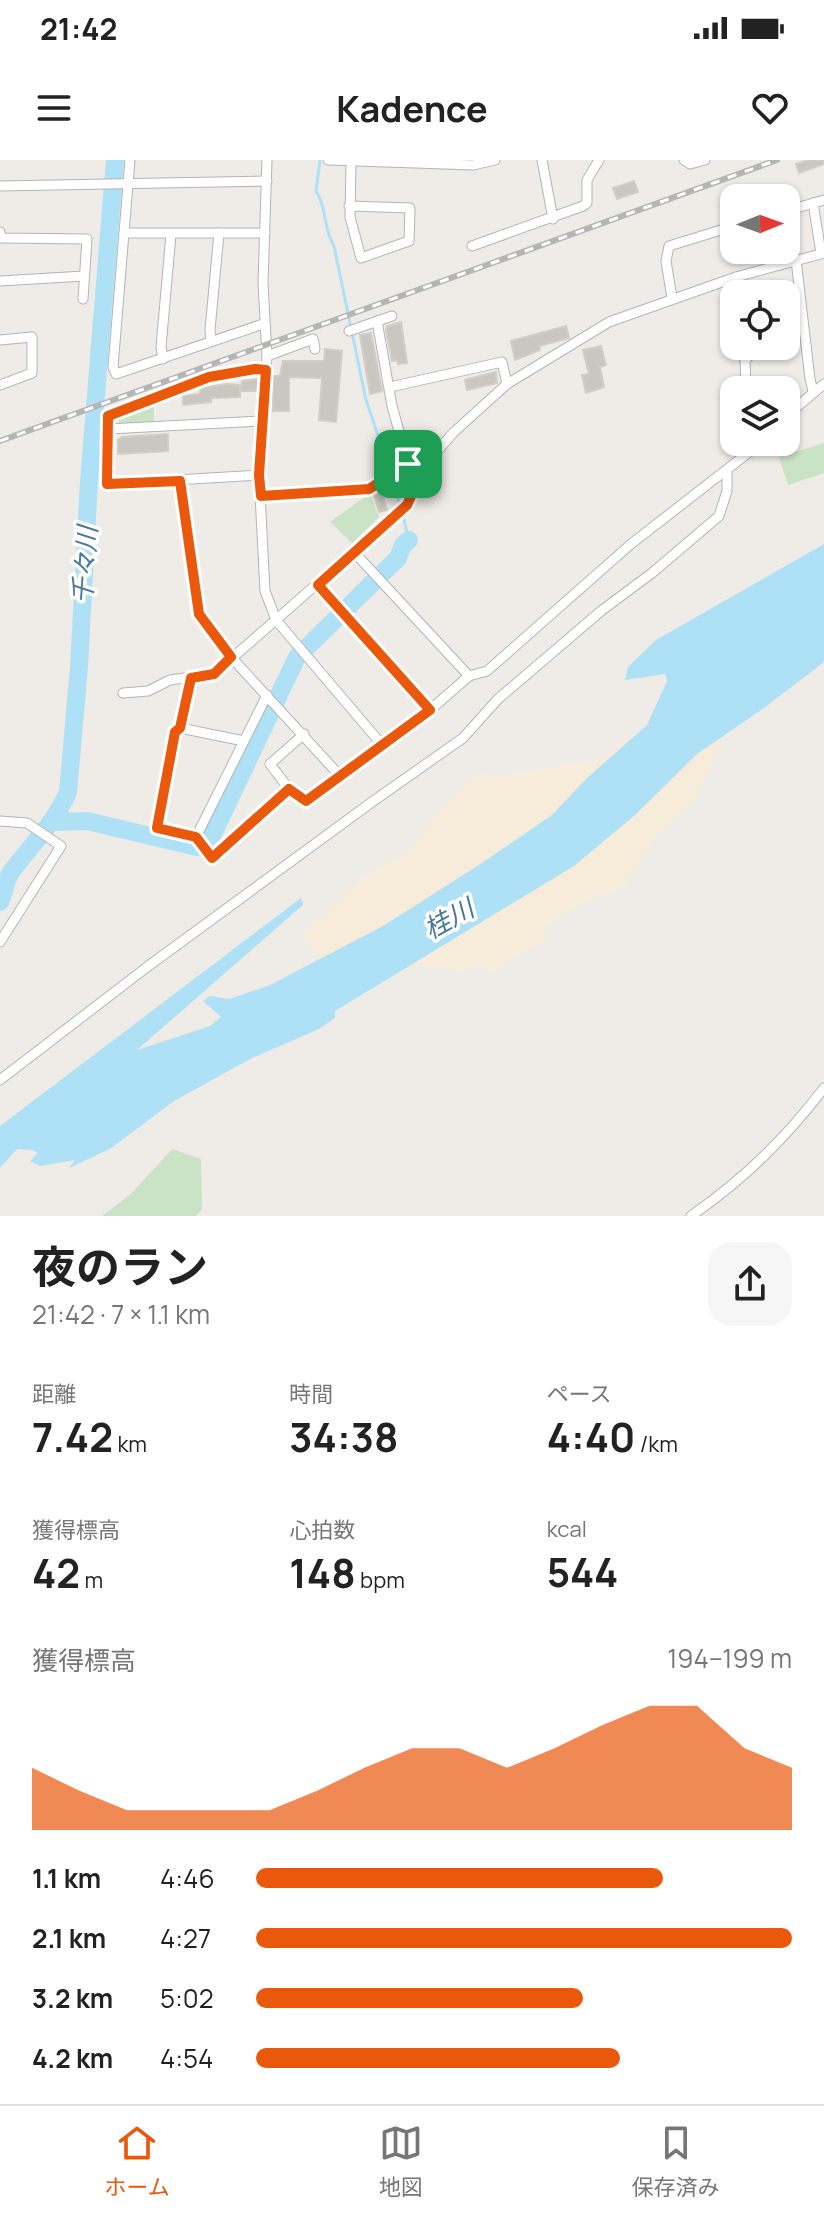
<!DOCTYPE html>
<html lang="ja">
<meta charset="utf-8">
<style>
body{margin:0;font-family:Manrope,"Noto Sans JP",sans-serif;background:#f6f6f6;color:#222;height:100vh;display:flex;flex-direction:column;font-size:30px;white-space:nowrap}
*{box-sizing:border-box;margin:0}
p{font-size:26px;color:#767676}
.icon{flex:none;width:44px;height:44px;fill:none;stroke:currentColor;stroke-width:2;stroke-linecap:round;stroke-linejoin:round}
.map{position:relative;height:1056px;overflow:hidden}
.side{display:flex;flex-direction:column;background:#fff;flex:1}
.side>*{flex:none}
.needle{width:52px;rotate:89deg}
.controls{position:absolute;left:720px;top:24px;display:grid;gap:16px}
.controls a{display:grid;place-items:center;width:80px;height:80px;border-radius:16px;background:#fff;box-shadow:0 2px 6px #0004;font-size:40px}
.pin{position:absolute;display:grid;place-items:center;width:68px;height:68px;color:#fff;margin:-34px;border-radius:16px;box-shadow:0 4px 12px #0006}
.round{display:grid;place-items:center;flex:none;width:84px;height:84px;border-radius:24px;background:#f6f6f6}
.headline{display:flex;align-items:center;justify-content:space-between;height:136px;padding:0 32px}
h1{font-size:44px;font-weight:700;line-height:60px}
.stats{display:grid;grid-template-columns:repeat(3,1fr);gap:12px;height:136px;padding:8px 32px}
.stats div{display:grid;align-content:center}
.stats b{font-size:40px;font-weight:700}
.stats small{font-size:22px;font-weight:400}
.stats p{font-size:22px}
.chart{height:224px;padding:16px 32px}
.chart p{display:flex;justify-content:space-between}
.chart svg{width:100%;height:144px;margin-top:8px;fill:#ea580c;opacity:.7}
ul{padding:0 32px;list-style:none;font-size:26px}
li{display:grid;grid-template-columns:128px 96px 1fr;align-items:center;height:60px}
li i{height:20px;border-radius:10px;background:#ea580c}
.status{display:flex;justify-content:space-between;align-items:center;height:56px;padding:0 40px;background:#fff;direction:ltr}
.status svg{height:22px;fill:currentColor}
header{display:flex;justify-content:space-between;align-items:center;height:104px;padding:0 32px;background:#fff;font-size:36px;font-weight:700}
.tabs{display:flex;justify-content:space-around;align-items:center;height:112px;border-top:2px solid #e0e0e0;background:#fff;font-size:22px;color:#767676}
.tabs a{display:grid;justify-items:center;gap:4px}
.tabs .active{color:#ea580c}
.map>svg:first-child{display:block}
.green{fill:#cae3c6}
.sand{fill:#f7ecd9}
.water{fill:#afe1f6}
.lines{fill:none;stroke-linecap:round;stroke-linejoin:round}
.stream{stroke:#afe1f6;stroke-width:3}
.river{stroke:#afe1f6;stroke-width:18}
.building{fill:#cac7c3;stroke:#d3cdc5;stroke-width:2}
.street-casing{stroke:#b2b4b7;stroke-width:11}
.street{stroke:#fff;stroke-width:9}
.rail-casing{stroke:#b4b5b5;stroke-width:6}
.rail{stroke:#fff;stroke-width:3;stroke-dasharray:9;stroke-linecap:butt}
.route-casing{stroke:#fff;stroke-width:16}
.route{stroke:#ea580c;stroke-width:10}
.labels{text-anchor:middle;stroke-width:7;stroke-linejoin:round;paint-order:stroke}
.water-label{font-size:26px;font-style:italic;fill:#467897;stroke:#fff}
</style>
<div class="status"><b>21:42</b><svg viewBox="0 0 49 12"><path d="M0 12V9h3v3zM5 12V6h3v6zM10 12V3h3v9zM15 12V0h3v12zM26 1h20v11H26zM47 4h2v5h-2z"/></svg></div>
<header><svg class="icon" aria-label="menu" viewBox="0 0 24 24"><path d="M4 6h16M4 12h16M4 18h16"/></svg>Kadence<svg class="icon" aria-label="heart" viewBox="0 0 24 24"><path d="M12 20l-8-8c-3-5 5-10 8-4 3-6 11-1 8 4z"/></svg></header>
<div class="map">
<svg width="824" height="1056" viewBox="0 0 824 1056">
<rect width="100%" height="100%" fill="#efece7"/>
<g class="green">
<polygon points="154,245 154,262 119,264 118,258"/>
<polygon points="824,283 824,313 788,325 779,297"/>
<polygon points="370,333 379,357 352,383 330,362"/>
<polygon points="172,989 201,999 202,1049 196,1056 102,1056 131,1034"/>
</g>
<polygon class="sand" points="722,569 716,594 696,638 653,678 625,725 576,746 545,765 545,779 504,802 491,813 477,806 463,811 414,805 378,813 326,806 302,776 361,719 408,693 436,656 478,613 500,616 605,598 626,578 648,584"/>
<polygon class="water" points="824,384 824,502 764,548 697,594 635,655 574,706 335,851 335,858 319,869 252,898 174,941 110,989 69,1008 75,1000 40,1006 30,1001 38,993 32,990 17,989 0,1008 0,966 301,738 303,745 137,890 210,866 221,857 203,841 210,836 229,839 270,825 383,766 482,703 552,655 587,618 647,565 667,521 665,514 625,520 628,507 656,480"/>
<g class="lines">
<g class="stream">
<path d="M 320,0 L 316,31 C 327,47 323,69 334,86 L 366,240 L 390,311"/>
<polyline points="392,318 400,345"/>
<polyline points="402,353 409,380"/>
<polyline points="0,720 8,716"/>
</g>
<g class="river">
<polyline points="51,662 87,661 197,687 213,674 297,497 398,398 403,385 409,380"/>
<path d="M 0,742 C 5,733 5,720 11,712 C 31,685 55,663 68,632 L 79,507 L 89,321 L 115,0"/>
</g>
</g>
<g class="building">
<polygon points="809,0 824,0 824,4 799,13 796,4"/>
<polygon points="634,21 638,32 617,39 613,28"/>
<polygon points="401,162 407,203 398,204 397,200 392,201 386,170 387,166"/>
<polygon points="566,166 569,178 539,186 540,190 515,200 511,181"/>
<polygon points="371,173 382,231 370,234 360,175"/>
<polygon points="601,186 606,205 600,207 604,227 586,233 582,215 589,214 583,190"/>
<polygon points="325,189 342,191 336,262 319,260 322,218 289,217 289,251 273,251 273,216 280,216 283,201 324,201"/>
<polygon points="496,212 497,223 467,230 465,220 468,219"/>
<polygon points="258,219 257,231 241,231 242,221"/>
<polygon points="227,224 240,225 240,237 211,238 211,242 183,245 183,236 199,234 202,228"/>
<polygon points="168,274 168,291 118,294 118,280 122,277"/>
<polygon points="381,331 387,350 379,352 374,335"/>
</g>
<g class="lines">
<g class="street-casing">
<g id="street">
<polyline points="130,0 113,207 116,214 263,164"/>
<polyline points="267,0 263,123 267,196 259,315 265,431 276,460 383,586"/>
<polyline points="328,0 473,5 495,0"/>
<polyline points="542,0 553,59"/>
<polyline points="684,0 690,4 705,0"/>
<polyline points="0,26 267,21"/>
<polyline points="813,43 821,93"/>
<polyline points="349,46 410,48 409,81 361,98 350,57 351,2"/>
<polyline points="786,51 824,40"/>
<polyline points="0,72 1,78 87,79 83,139"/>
<polyline points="124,73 265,73"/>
<polyline points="472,86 583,46 587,43 587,20 599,0"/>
<polyline points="796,100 810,219 813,231"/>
<polyline points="736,117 740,134"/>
<polyline points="0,121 84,116"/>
<polyline points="672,138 666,101 669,86 734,66"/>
<polyline points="377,161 392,246 408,304"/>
<polyline points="349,171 392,156"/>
<polyline points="0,180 32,177 32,213 0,225"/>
<polyline points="211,181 210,170 219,73"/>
<polyline points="267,196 313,179 315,189"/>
<polyline points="163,199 161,187 171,74"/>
<polyline points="390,227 502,202 507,224"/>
<polyline points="746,230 745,200 753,192 752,186"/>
<polyline points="786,256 824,224"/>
<polyline points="108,269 263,261"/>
<polyline points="259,315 107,324 108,256 209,217 266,210"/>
<polyline points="180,321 199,454 231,497 341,617 430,550 469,516 487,511 631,384 762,282"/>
<polyline points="261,336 369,329 408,304 425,305"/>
<polyline points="353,391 469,516"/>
<polyline points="318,425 430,550"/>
<polyline points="123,533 148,531 170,520 214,514 407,345 425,305 453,273 507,224 609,162 736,117 824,93"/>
<polyline points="180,568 191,518"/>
<polyline points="304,574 270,604 289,629 306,641 341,617"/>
<polyline points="244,581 180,568 175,572 157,668 196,677 212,698 289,629"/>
<polyline points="0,661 27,663 61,686 0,782"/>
<polyline points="196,677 267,535"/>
<polyline points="0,920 147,807 372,642 463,578 498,539 601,451 652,413 719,356 727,331 727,311"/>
<path d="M 691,1056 C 744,1019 785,979 824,928"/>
</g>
</g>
<use href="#street" class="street"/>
<g class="rail-casing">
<polyline id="rail" points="0,281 777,0"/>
</g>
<use href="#rail" class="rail"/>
</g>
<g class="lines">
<g class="route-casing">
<polygon id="route" points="255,209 266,210 259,315 261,336 369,329 408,304 425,305 407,345 318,425 430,550 306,641 289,629 212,698 196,677 157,668 175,572 180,568 191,518 214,514 231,497 199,454 180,321 107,324 108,256 209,217"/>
</g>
<use href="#route" class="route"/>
</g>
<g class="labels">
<g class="water-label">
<text transform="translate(85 405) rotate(-86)" y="9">千々川</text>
<text transform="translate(449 759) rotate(-29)" y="9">桂川</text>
</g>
</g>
</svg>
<div class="controls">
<a><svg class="needle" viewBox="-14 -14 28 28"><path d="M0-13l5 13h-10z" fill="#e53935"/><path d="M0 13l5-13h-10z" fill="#767676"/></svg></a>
<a><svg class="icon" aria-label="locate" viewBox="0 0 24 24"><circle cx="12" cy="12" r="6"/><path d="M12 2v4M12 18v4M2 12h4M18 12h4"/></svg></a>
<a><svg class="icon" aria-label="layers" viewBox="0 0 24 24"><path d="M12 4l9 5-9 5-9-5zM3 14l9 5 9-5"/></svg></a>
</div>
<div class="pin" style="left:408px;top:304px;background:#1e9e55"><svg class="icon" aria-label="arrive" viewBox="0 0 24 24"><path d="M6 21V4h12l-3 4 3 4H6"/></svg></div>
</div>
<section class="side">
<div class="headline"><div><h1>夜のラン</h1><p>21:42 · 7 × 1.1 km</p></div><a class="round"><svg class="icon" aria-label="share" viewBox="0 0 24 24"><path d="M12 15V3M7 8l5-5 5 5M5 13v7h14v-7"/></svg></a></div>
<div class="stats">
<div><p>距離</p><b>7.42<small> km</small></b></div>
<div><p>時間</p><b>34:38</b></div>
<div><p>ペース</p><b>4:40<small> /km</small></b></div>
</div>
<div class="stats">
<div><p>獲得標高</p><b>42<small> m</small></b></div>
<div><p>心拍数</p><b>148<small> bpm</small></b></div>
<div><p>kcal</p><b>544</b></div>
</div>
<div class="chart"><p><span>獲得標高</span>194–199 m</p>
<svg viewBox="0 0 160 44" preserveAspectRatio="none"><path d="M0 44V25L10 32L20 38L30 38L40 38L50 38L60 32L70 25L80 19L90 19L100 25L110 19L120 12L130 6L140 6L150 19L160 25V44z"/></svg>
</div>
<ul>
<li><b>1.1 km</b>4:46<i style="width:76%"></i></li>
<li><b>2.1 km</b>4:27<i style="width:100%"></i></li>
<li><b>3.2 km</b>5:02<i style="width:61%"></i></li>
<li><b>4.2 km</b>4:54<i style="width:68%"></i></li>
</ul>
</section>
<nav class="tabs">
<a class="active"><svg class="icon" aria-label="home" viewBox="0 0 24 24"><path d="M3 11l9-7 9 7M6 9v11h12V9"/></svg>ホーム</a>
<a><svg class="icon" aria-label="map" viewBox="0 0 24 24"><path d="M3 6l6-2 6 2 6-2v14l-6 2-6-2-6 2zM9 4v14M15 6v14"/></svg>地図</a>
<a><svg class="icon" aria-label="saved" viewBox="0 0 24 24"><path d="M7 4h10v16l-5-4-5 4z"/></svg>保存済み</a>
</nav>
